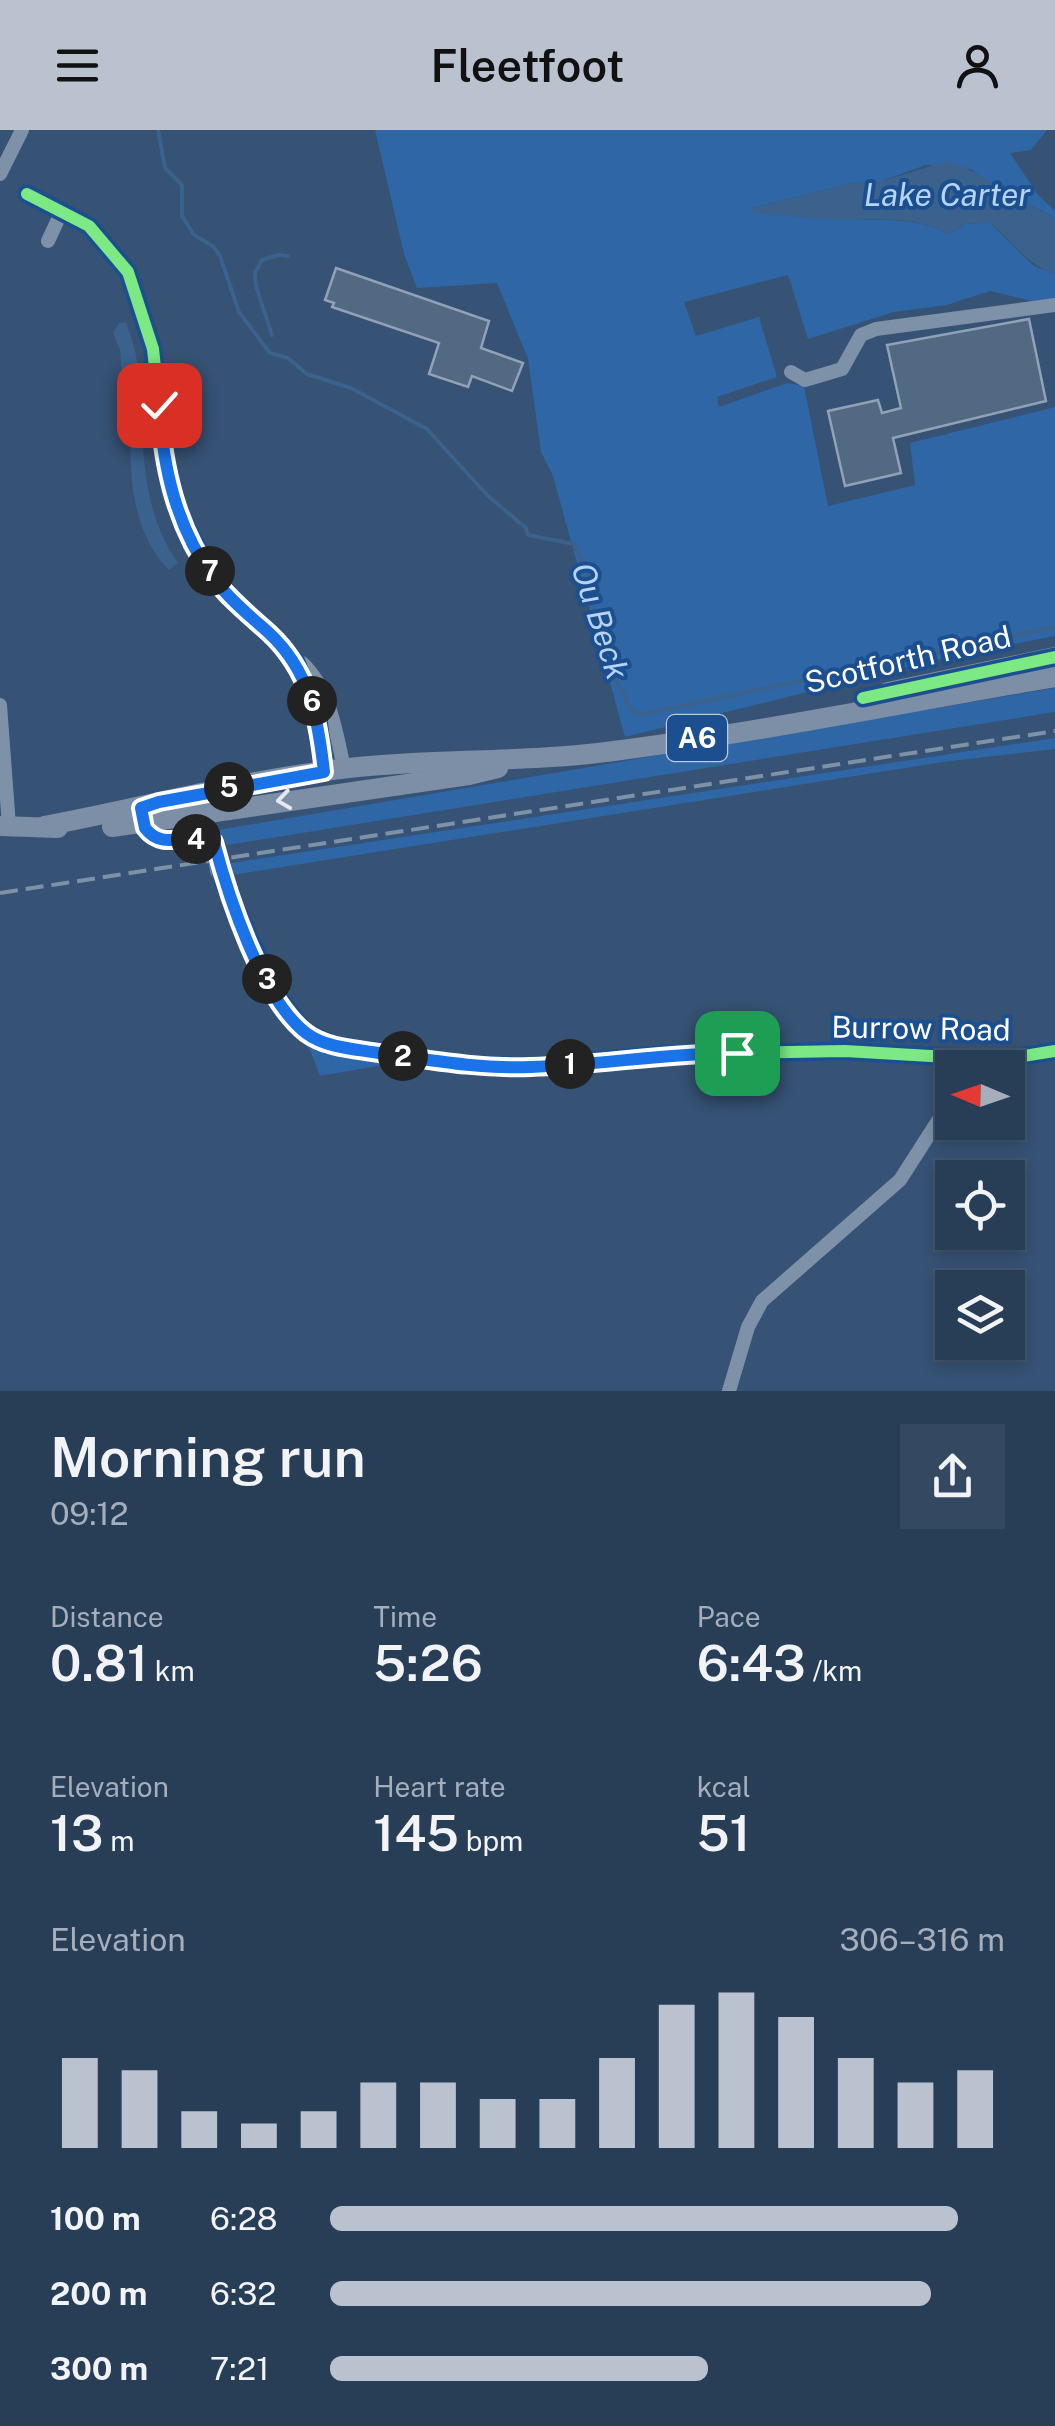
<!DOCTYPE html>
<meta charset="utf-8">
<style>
body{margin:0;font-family:"Public Sans",sans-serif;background:#344961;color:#f1f3f6;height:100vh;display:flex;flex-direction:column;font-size:38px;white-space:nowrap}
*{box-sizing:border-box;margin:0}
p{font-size:32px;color:#a5aeba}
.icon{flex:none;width:55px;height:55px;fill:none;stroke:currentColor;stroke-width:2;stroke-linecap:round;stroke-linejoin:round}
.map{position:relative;height:1261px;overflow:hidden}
.side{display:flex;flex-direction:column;background:#283e57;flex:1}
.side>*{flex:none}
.needle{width:65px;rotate:272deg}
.buttons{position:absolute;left:935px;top:920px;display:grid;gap:20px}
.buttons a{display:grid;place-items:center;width:90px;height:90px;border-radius:0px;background:#283e57;box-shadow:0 5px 15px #0003,0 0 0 2px #44576d;font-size:50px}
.pin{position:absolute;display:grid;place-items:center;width:85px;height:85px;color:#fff;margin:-42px;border-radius:20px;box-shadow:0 5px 15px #0006}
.km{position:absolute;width:50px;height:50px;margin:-25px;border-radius:50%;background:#222;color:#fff;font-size:28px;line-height:50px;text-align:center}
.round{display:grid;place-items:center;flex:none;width:105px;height:105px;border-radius:0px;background:#344961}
.overview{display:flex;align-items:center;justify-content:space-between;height:170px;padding:0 50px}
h1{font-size:55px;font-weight:600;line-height:75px}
.figures{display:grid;grid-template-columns:repeat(3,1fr);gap:15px;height:170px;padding:10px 50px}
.figures div{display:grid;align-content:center}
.figures b{font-size:50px;font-weight:600}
.figures small{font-size:28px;font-weight:400}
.figures p{font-size:28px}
.chart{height:280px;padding:20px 50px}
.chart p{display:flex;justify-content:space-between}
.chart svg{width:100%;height:180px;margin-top:10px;stroke:#b9c2ce;stroke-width:6}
ul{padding:0 50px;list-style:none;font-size:32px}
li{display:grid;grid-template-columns:160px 120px 1fr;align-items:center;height:75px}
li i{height:25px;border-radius:12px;background:#b9c2ce}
header{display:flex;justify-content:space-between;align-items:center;height:130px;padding:0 50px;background:#b9c2ce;color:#111;font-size:45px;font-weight:600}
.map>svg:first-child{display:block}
.green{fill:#2f66a5}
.water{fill:#3b618d}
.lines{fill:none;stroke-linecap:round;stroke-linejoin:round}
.stream{stroke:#3b618d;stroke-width:4}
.building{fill:#526984;stroke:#92a2b6;stroke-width:2.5}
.minor{stroke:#7d92a8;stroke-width:14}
.tertiary{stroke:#7d92a8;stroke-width:18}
.primary{stroke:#7d8ea7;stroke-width:20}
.rail{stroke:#7e92a7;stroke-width:4;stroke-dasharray:18 8;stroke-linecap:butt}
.tertiary-bridge{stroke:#7d92a8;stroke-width:18}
.cycleway-casing{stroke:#1b4f8f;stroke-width:19}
.cycleway{stroke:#7ce984;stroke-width:12}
.oneway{stroke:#e5e8ed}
.route-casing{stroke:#fff;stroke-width:20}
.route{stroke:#1a73e8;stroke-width:12}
.labels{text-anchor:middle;stroke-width:8;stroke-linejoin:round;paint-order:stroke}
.shield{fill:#1b4f8f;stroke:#bbcadd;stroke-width:2.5}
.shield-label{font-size:28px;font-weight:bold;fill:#fff}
.street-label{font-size:30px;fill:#fff;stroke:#1b4f8f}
.water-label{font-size:32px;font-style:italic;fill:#b5d3f5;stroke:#1b4f8f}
</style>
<header><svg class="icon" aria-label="menu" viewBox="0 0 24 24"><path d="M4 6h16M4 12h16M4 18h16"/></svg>Fleetfoot<svg class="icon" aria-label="person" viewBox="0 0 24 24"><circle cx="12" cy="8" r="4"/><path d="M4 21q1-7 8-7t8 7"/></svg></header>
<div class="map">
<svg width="1055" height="1261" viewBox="0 0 1055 1261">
<rect width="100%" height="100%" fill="#365274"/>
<g class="green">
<path d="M 375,0 L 1047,0 L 1031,20 L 1010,23 L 1039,66 L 1055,81 L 1055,88 L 986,52 L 971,39 L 926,35 L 882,51 L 849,54 L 752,78 C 778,83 805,88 832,89 C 875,92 909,84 949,104 L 966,94 L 989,92 L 1034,136 L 1055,144 L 1055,172 L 1032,171 L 990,161 L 947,175 L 894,182 L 808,209 L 788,145 L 684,172 L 696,206 L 759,187 L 777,247 L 717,267 L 719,277 L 787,253 L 804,256 L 828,376 L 915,355 L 910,313 L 1055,277 L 1055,506 L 949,527 L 625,607 L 553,346 L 541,322 L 528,229 L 497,153 L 417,158 L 404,124 Z"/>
<polygon points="1055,558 1055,582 227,715 218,700"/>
<polygon points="1055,608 1055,619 943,632 226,746 225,734"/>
<polygon points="299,906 395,933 320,946 310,920"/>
</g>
<g class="water">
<path d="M 948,31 C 986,43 1018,72 1055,88 L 1055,144 C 1028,136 1011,110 989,92 L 966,94 L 949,104 C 910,84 876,91 833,90 C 807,88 780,85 754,83 L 752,78 L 849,54 L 882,51 Z"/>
<path d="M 126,192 C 135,217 144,245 133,270 L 124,269 L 120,220 L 113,203 L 119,193 Z"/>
<path d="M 132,282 L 141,284 C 144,338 146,387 178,433 L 169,440 C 129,401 128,333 132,282 Z"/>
</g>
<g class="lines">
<g class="stream">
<polyline points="158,0 165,38 182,55 182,86 194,105 214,117 220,126 239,182 270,223 288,228 307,244 351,258 427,299 487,365 526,398 528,405 574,414 589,443 588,463 613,544 633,583 645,584 1055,497"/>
<polyline points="272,205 256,156 255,143 262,130 278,125 288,126"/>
</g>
</g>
<g class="building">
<polygon points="336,138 489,191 481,218 523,233 512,261 472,246 468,257 429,244 439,213 332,177 334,173 325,170"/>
<polygon points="1029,189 1046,271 893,308 901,343 845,356 828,281 878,270 882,283 901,278 887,215"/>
</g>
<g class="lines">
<g class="minor">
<polyline points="0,44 22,0"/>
<polyline points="27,64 89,96 128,142 153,219 166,338 177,380 214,449 296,532 318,588 324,642"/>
<polyline points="48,111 62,81"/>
<polyline points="791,242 805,250 842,239 861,205 876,199 1055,175"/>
<path d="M 302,533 C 330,559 336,602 344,638"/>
<polyline points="0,575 9,696"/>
<polyline points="729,1261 748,1197 762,1171 900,1050 952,969"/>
</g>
<g class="tertiary">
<polyline points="144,693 146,701 165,711 206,707 215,716"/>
<polyline points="219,740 261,838 291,887 306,903 334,915 453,934 532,937 667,924 845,921 999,930 1055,921"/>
</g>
<g class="primary">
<polyline points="888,562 1055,527"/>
<polyline points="0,696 58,698"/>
<path d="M 44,696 C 146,677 246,649 349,638 C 438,628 526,633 614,621 C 761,602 908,572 1055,547"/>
<polyline points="112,697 469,645 498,638"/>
</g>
<polyline class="rail" points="0,763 1055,601"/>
<polyline class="tertiary-bridge" points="215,716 219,740"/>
<g class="cycleway-casing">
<g id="cycleway">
<polyline points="27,64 89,96 128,142 153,219 166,338 177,380 214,449 296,532 318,588 324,642"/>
<polyline points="863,568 1055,527"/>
<path d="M 144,693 L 146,701 C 172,721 194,699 214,712 L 224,754 L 276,864 L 306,903 L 334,915 L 453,934 L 532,937 L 667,924 L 845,921 L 999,930 L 1055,921"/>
</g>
</g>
<use href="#cycleway" class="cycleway"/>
</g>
<defs><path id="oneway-chevron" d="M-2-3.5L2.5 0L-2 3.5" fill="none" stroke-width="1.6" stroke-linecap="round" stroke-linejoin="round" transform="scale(2.5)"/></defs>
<use class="oneway" href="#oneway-chevron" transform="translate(284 670) rotate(172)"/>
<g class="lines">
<g class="route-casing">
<path id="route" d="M 159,275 C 163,338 176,397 214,449 C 229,469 250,486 269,503 C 310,541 318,588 324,642 L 159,672 L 141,678 L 145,698 C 165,724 192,698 214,712 C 228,765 261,868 306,903 C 326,918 355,919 379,923 C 430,930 480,939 531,937 C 600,935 668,923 737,923"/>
</g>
<use href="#route" class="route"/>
</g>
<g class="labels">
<rect class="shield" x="667" y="585" width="60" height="46" rx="8"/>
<g class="shield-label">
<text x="697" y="618">A6</text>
</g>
<g class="street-label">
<text transform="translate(908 530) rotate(-13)" y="10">Scotforth Road</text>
<text transform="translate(921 899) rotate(1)" y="10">Burrow Road</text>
</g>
<g class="water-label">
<text x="947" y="76">Lake Carter</text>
<text transform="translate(600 491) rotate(72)" y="11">Ou Beck</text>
</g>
</g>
</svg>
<div class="buttons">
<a><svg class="needle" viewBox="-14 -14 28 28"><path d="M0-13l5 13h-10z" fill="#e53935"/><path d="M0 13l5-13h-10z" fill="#a5aeba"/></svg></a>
<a><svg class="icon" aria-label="locate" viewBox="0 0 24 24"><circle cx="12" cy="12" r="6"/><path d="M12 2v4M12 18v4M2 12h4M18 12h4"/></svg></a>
<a><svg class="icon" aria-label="layers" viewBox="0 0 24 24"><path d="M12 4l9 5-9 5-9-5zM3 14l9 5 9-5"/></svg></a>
</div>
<div class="pin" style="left:737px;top:923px;background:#1e9e55"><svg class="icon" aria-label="arrive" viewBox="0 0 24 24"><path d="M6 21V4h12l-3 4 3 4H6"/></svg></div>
<div class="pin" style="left:159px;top:275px;background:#d93025"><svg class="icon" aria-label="check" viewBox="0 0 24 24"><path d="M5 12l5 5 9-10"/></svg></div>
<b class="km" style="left:570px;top:934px">1</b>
<b class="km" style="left:403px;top:926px">2</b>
<b class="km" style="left:267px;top:849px">3</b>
<b class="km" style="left:196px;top:709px">4</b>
<b class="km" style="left:229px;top:657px">5</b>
<b class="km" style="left:312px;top:571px">6</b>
<b class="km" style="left:210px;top:441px">7</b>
</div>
<section class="side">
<div class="overview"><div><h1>Morning run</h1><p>09:12</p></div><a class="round"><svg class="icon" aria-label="share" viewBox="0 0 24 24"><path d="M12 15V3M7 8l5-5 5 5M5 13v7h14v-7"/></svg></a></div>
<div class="figures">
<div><p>Distance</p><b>0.81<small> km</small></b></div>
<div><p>Time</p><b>5:26</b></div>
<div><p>Pace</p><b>6:43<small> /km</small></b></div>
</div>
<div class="figures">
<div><p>Elevation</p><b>13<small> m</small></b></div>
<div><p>Heart rate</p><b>145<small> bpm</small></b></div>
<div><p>kcal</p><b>51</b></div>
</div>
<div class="chart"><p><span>Elevation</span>306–316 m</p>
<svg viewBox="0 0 160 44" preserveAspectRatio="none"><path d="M5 44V22M15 44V25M25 44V35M35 44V38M45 44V35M55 44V28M65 44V28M75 44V32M85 44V32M95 44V22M105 44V9M115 44V6M125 44V12M135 44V22M145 44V28M155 44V25"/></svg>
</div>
<ul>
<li><b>100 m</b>6:28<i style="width:93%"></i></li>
<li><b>200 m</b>6:32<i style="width:89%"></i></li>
<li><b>300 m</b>7:21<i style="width:56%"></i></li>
</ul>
</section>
